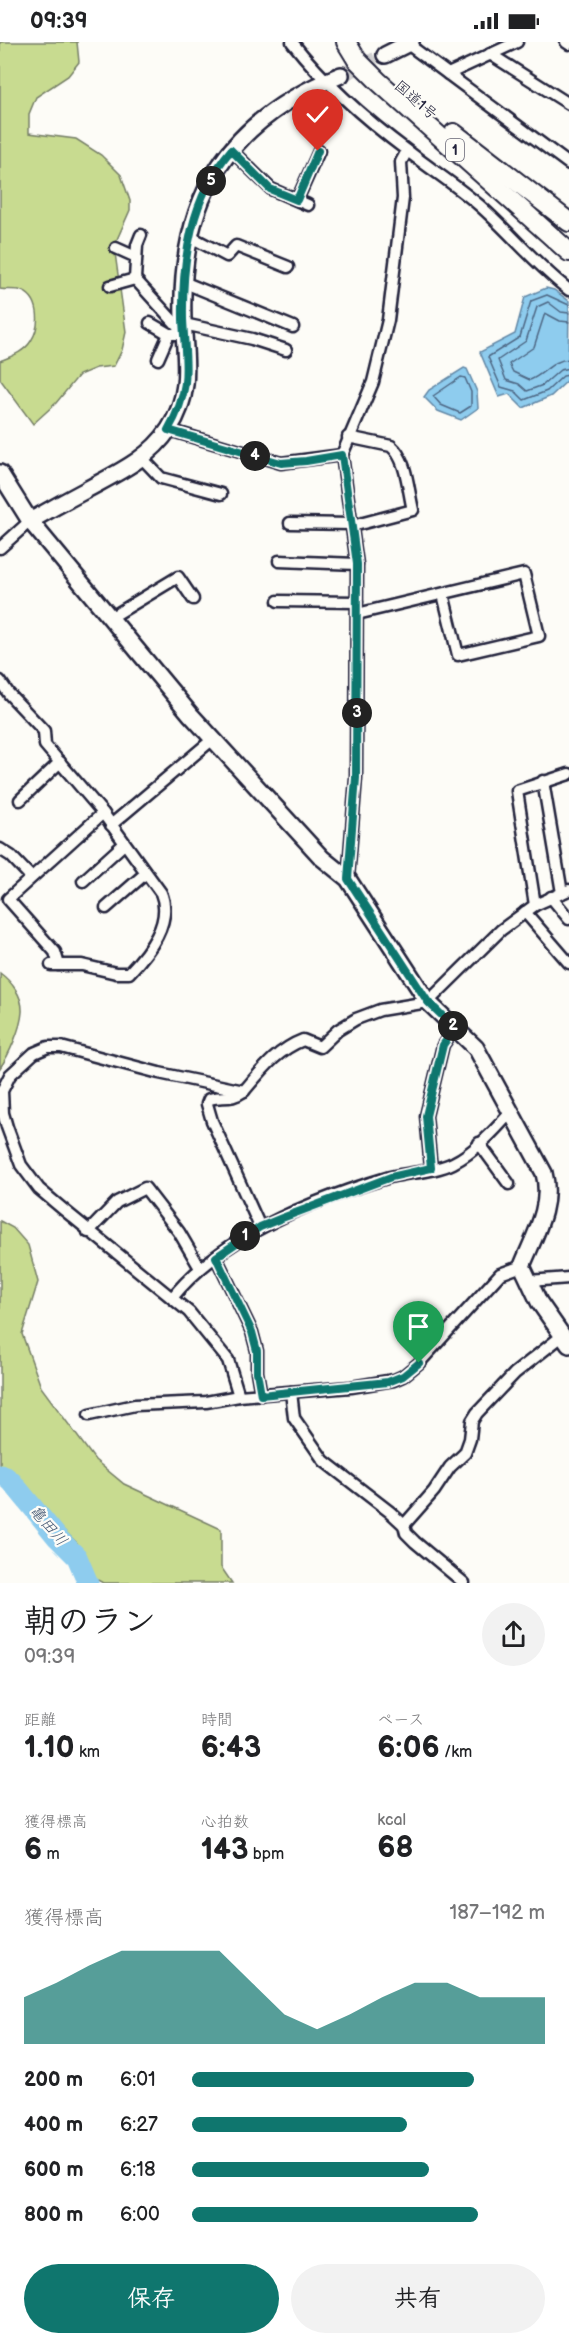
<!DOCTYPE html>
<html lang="ja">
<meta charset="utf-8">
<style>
body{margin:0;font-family:"Balsamiq Sans","Klee One",sans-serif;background:#f2f2f2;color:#202124;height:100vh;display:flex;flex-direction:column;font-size:22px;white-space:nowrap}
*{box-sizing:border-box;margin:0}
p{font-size:20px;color:#757577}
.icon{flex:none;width:33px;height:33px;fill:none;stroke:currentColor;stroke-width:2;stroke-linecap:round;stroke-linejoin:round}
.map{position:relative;height:1541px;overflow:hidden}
.sheet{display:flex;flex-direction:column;background:#fff;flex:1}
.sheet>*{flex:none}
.pin{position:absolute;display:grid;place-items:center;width:51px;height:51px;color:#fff;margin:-62px -26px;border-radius:50% 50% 50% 0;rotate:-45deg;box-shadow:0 0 6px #0007}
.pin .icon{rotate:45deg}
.km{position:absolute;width:30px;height:30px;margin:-15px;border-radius:50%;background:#222;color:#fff;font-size:16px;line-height:30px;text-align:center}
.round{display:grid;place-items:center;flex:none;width:63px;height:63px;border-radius:32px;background:#f2f2f2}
.head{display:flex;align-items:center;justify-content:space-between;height:102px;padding:0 24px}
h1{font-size:33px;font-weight:700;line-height:45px}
.stats{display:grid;grid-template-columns:repeat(3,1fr);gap:9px;height:102px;padding:6px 24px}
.stats div{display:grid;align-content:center}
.stats b{font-size:30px;font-weight:700}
.stats small{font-size:16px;font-weight:400}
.stats p{font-size:16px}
.chart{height:168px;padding:12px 24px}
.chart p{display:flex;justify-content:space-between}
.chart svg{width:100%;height:108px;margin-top:6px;fill:#0f766e;opacity:.7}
.button{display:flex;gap:12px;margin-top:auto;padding:12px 24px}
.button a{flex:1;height:69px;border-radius:36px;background:#0f766e;color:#fff;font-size:24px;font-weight:700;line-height:69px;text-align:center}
.button a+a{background:#f2f2f2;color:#202124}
ul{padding:0 24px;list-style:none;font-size:20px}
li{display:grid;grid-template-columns:96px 72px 1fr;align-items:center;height:45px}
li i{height:15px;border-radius:8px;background:#0f766e}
.status{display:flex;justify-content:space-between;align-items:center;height:42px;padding:0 30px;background:#fff;direction:ltr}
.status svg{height:16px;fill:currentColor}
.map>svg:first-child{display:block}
.green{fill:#c8db90;stroke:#757e66;stroke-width:1.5}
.water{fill:#8eccee;stroke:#6388a6;stroke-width:1.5}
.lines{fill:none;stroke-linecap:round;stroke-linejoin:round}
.shore{stroke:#4d6683;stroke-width:1.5}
.river{stroke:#8eccee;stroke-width:21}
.secondary-tunnel{stroke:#d1d0d1;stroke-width:15;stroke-dasharray:15 8;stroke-linecap:butt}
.street-casing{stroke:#22223b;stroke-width:15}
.secondary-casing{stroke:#22223b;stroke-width:20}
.highway-casing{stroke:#22223b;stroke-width:22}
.street{stroke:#fdfcf7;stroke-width:10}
.secondary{stroke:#fdfcf7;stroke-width:15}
.highway{stroke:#fdfcf7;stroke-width:18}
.route-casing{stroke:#fff;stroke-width:12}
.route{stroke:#0f766e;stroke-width:8}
.labels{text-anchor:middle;stroke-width:4.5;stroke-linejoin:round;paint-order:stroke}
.shield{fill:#fdfcf7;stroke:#646373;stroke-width:1.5}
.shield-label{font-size:14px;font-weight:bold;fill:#22223b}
.street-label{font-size:15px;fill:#22223b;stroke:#fdfcf7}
.water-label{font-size:16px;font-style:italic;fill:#425571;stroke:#fdfcf7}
</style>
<div class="status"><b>09:39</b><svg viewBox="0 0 49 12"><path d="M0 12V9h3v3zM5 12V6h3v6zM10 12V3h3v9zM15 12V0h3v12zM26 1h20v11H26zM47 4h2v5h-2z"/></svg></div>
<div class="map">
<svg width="569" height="1541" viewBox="0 0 569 1541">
<rect width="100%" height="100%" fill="#fdfcf7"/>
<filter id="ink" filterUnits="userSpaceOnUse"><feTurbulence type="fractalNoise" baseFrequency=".0167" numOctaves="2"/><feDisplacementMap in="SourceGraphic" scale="12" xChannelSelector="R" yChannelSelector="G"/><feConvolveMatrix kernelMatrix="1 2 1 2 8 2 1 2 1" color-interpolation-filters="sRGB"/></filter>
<g filter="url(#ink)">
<g class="green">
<path d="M 0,0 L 77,0 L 79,20 L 68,34 L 36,55 L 29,72 L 29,91 L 76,97 L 101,113 L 121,133 L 130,159 L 130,168 L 115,202 L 115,211 L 126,290 L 122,308 L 114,324 L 96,326 L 79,333 L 56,361 L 33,382 L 0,337 L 0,319 C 12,314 24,310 31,299 C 41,283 41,254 19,248 C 13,247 6,248 0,247 Z"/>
<path d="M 0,931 C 11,939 23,954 22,970 C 21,986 9,1013 0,1026 Z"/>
<polygon points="0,1179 13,1186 28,1203 38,1240 22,1292 41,1345 95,1418 124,1442 221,1487 221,1525 232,1541 103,1541 92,1535 77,1501 12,1439 0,1433"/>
</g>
<g class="water">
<polygon points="546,246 554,248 569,259 568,338 551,354 523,366 509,352 499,355 480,310 515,292 525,255"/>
<polygon points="464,326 467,327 477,350 478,366 461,378 438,369 424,355 429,348"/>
</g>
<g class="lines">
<g class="shore">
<polyline points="569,263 547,253 531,259 520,295 488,315 501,345 515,349 524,358 547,349 563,334 569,333"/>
<polyline points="569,271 561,270 548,260 537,265 526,299 498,318 506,338 519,342 527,349 543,343 560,328 569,326"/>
<path d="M 569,280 L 560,279 L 545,271 L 534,305 L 509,322 L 513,330 L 530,338 C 545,332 552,318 569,317"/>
<polygon points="461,335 465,336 471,350 471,364 460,371 441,363 433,354"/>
</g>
<polyline class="river" points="0,1433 6,1435 12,1440 57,1495 77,1515 88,1541"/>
<polyline class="secondary-tunnel" points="341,33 385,13"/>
<g class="street-casing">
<g id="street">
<path d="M 292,0 C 325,42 366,78 409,110 C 432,128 457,144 479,163 C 510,190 536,223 569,248"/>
<polyline points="405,0 569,122"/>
<polyline points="566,0 569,2"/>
<polyline points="490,12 569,62"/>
<polyline points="448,32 517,0"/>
<polyline points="231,108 271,147 308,163"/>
<polyline points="297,158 319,109"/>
<polyline points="141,193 137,203 135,237 185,292"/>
<polyline points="189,194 227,214 236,204 288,225"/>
<polyline points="116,206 136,215"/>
<polyline points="183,240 293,285"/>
<polyline points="110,244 135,237"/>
<polyline points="150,281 169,292"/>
<polyline points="184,282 252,297 286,308"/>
<polyline points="158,317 169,292 185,292"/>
<polyline points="169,388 281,421 342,413"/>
<path d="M 348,395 L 391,404 C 407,417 408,448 413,468 L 352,484"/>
<polyline points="142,416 161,436 221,452"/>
<polyline points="290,481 352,482"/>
<polyline points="0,506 30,479"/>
<polyline points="279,519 357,522"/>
<polyline points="278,559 357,560"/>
<polyline points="357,572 524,532 539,594 458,613 443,552"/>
<polyline points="110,576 178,535 193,557"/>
<path d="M 0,639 L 9,652 L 44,689 L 45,703 L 103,771 L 161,851 C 173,880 149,910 129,931 L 116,931 L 82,923 L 51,923"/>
<polyline points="543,739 562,851"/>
<polyline points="20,758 60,720"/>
<polyline points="111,783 213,697"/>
<polyline points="0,807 11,814 31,835"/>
<polyline points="348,837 356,736 357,522 342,413 373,340 388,278 403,156 401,120 407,109"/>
<polyline points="83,839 124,802"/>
<polyline points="551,855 569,877"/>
<polyline points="535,863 517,749 569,732"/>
<polyline points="106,866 146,831"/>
<polyline points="525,870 569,921"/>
<polyline points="59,923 55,910 8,857 103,771"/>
<path d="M 244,1049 C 230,1059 224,1053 209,1057 L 207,1062 L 212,1079 L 260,1185"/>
<polyline points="479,1101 509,1142"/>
<polyline points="431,1126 426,1074 443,1003 455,986"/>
<polyline points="88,1190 117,1160 145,1146 179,1190 200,1226"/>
<polyline points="216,1215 252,1290 257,1309 257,1330 261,1353"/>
<polyline points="529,1239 569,1236"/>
<path d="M 172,1256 C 222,1193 315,1157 390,1135 C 410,1130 435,1130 453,1121 C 475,1110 495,1088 511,1070"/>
<polyline points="291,1350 294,1376 324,1419 390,1470 404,1483 406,1491 415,1500 464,1541"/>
<path d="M 239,1354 L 228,1318 L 189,1270 L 64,1168 L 39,1147 L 21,1123 L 7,1085 L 3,1071 L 2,1049 L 10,1033 L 34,1011 L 48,1005 L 61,1005 L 159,1031 L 244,1049 C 262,1028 277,1008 303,998 L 320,1005 L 338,988 L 356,977 L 380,968 L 428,960 L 501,888 L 535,863 L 569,848"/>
<polyline points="89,1373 135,1363 206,1360 239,1354 351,1345 394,1338 403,1334 419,1321 500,1232 522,1224"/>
<polyline points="404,1483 434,1449 450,1425 465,1411 470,1397 472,1379 477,1371 515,1331 562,1294"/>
</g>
</g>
<g class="secondary-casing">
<g id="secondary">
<polyline points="385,13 411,0"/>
<path d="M 0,431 L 30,479 L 191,673 L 322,816 L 348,837 L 428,960 L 476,1006 L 544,1131 C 553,1164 534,1194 522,1224 L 539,1260 L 569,1303"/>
<path d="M 30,479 C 49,468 67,458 86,448 C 117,431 149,417 169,387 C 193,350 185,317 183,277 C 179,155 228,78 341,33"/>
</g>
</g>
<g class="highway-casing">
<g id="highway">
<polyline points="346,0 357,18 379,40 569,210"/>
<polyline points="454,91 569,180"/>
</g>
</g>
<use href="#street" class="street"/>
<use href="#secondary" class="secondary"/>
<use href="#highway" class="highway"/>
</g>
</g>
<g class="lines" filter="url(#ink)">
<g class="route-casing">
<path id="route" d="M 318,109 L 297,158 L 270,147 L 231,108 C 191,155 182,217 183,277 C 185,322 193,345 168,388 L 281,421 L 306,419 L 342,413 L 357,522 L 356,736 L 348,837 L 428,960 L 455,986 L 443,1003 L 426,1074 L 431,1126 L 391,1135 L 282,1176 L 260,1185 L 216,1215 L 252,1290 L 257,1309 L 257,1330 L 261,1353 L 388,1340 L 403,1334 L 419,1321"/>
</g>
<use href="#route" class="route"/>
</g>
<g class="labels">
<rect class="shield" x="446" y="97" width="18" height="22" rx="4.5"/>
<g class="shield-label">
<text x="455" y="113">1</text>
</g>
<g class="street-label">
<text transform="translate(416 58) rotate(41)" y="5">国道1号</text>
</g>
<g class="water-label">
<text transform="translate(49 1483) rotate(49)" y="6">亀田川</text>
</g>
</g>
</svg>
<div class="pin" style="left:419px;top:1321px;background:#1e9e55"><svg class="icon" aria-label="arrive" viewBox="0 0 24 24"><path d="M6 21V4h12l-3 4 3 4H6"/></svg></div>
<div class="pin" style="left:318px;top:109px;background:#d93025"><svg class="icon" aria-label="check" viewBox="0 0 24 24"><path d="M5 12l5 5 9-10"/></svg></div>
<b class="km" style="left:245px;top:1194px">1</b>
<b class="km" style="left:453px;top:984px">2</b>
<b class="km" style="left:357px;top:671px">3</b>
<b class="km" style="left:255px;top:414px">4</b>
<b class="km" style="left:211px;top:139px">5</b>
</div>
<section class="sheet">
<div class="head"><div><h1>朝のラン</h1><p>09:39</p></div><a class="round"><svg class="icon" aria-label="share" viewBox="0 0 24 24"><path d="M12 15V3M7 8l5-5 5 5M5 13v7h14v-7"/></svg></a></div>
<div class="stats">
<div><p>距離</p><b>1.10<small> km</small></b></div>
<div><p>時間</p><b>6:43</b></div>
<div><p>ペース</p><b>6:06<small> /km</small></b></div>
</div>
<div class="stats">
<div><p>獲得標高</p><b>6<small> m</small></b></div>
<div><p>心拍数</p><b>143<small> bpm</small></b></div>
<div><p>kcal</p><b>68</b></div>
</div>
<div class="chart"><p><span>獲得標高</span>187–192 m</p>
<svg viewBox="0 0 160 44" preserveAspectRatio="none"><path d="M0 44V25L10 19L20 12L30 6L40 6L50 6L60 6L70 19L80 32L90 38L100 32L110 25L120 19L130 19L140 25L150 25L160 25V44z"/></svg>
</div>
<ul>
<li><b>200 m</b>6:01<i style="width:80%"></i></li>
<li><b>400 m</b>6:27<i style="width:61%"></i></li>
<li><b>600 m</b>6:18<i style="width:67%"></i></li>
<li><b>800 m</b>6:00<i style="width:81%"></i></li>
</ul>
<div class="button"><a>保存</a><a>共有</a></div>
</section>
